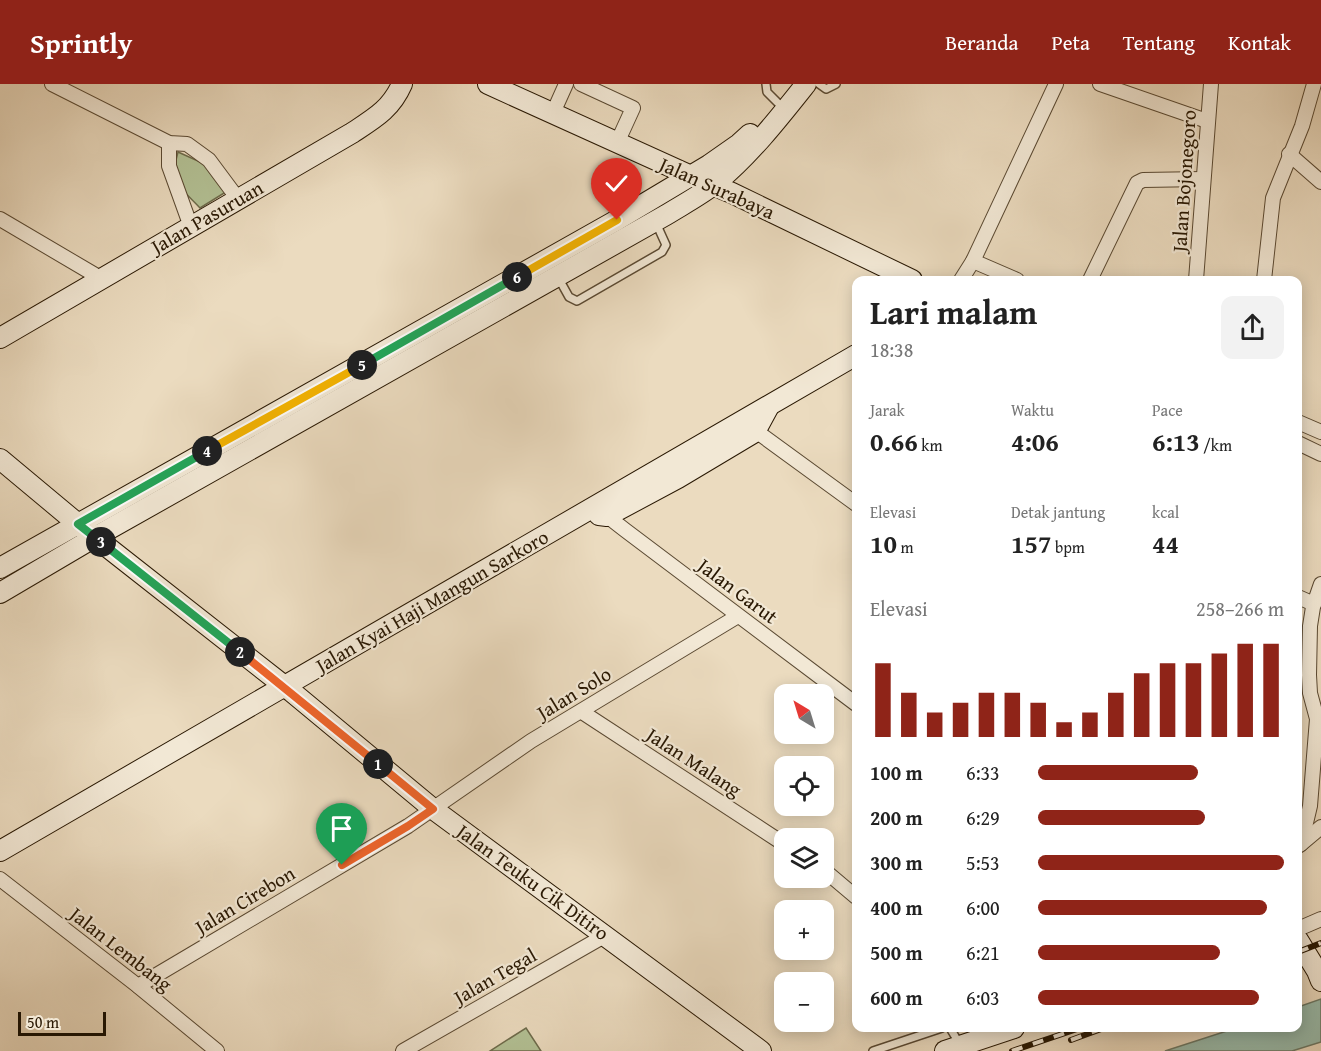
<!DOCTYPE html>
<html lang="id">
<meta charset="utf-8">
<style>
body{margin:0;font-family:"Gentium Book Plus",serif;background:#f2f2f2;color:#222;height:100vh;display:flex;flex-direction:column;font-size:22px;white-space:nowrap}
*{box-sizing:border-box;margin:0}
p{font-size:20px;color:#767676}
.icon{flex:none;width:33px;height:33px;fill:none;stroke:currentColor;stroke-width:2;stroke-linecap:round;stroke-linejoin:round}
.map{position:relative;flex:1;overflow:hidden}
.side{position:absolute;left:852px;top:192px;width:450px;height:756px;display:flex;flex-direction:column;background:#fff;border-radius:12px;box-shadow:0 3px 15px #0003}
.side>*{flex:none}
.needle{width:39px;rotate:322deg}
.buttons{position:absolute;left:774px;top:600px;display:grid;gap:12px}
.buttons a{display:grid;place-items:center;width:60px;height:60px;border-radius:12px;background:#fff;box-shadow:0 3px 15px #0003;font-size:30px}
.scale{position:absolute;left:18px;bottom:15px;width:88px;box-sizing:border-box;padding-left:6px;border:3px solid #291803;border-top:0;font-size:16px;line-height:21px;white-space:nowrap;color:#291803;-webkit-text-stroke:4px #f2e8d5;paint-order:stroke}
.pin{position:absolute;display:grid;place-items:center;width:51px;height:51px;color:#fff;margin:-62px -26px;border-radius:50% 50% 50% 0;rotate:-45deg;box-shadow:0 0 6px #0007}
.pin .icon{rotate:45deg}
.km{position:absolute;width:30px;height:30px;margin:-15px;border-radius:50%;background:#222;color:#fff;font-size:16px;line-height:30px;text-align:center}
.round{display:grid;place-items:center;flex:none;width:63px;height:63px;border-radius:12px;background:#f2f2f2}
.overview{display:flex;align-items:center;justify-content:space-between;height:102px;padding:0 18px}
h1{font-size:33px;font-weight:600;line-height:45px}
.metrics{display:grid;grid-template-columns:repeat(3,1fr);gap:9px;height:102px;padding:6px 18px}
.metrics div{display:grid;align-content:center}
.metrics b{font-size:26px;font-weight:600}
.metrics small{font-size:16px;font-weight:400}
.metrics p{font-size:16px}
.chart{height:168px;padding:12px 18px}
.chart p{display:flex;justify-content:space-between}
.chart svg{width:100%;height:108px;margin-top:6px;stroke:#8f2418;stroke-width:6}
ul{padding:0 18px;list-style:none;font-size:20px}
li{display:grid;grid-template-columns:96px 72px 1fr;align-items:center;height:45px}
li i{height:15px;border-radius:8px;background:#8f2418}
header{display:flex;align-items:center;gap:36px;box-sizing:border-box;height:84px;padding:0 30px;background:#8f2418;color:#fff}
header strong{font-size:28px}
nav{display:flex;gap:33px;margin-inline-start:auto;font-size:21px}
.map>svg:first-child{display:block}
.green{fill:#b3c195;stroke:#6e6c4c;stroke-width:1.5}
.water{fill:#99bcac;stroke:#6c7a68;stroke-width:1.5}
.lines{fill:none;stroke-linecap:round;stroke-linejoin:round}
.lane-casing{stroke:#5a4932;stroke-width:10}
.street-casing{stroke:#5a4932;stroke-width:16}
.secondary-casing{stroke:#291803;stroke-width:22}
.lane{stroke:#f2e8d5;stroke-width:7}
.street{stroke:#f2e8d5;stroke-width:14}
.secondary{stroke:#f2e8d5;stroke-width:20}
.rail-casing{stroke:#291803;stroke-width:6}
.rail{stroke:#f2e8d5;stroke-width:4;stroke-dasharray:11;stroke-linecap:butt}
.split-1-casing{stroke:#fff;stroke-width:12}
.split-2-casing{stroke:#fff;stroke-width:12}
.split-3-casing{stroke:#fff;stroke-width:12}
.split-4-casing{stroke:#fff;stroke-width:12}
.split-5-casing{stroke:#fff;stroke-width:12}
.split-6-casing{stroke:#fff;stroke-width:12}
.split-7-casing{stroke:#fff;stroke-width:12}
.split-1{stroke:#f0652b;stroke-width:8}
.split-2{stroke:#f0652b;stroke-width:8}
.split-3{stroke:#22a559;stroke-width:8}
.split-4{stroke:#22a559;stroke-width:8}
.split-5{stroke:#f5b400;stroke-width:8}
.split-6{stroke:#22a559;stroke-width:8}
.split-7{stroke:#f5b400;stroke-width:8}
.labels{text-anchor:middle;stroke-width:4.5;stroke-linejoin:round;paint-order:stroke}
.street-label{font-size:20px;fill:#291803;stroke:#f2e8d5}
</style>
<header>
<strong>Sprintly</strong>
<nav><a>Beranda</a><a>Peta</a><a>Tentang</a><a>Kontak</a></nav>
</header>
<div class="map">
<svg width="1321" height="967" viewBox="0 0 1321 967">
<rect width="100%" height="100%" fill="#ebdbbf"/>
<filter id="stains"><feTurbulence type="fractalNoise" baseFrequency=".00333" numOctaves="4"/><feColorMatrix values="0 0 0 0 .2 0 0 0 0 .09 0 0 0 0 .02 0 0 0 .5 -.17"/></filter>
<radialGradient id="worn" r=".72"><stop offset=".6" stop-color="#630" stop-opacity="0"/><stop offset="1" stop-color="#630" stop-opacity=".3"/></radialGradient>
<g class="green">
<path d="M 178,68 L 207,81 L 229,106 L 200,124 C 180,103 169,98 178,68 Z"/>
<polygon points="526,944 541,967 490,967"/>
</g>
<polygon class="water" points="1321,915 1321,958 1292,967 1165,967 1236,944 1298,944 1298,923"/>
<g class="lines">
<g class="lane-casing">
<g id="lane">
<polyline points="766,0 767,8 778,19"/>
<polyline points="819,0 826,5 836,0"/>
<polyline points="559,195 569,213 577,217 662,168 666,161 656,139"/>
<polyline points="950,944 959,959"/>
<polyline points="873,967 942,944"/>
</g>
</g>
<g class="street-casing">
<g id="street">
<polyline points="52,0 169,59 187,60 209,76 238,115"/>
<polyline points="581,0 633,24 617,59"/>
<polyline points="1100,0 1207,37"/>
<polyline points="553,29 566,0"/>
<polyline points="169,59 169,82 191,143"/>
<polyline points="1289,70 1321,98"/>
<polyline points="0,135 102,195"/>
<polyline points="973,177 1017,196"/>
<polyline points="961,196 973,177 1056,0"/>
<polyline points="1090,196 1137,99 1143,96 1203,95"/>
<polyline points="1196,196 1211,0"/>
<polyline points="1264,196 1273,114 1302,42 1314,0"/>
<polyline points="1298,338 1321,348"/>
<polyline points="749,342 856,420"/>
<polyline points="1298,359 1321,370"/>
<polyline points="604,426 607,432 625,446 856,620"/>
<polyline points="1298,513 1314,520"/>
<polyline points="582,628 784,760"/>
<polyline points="1301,760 1321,743"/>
<polyline points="1298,762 1301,760 1310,722 1317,635 1310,609 1309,591 1310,542 1313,523 1321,500"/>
<polyline points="824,786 856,813"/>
<polyline points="0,795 138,902 217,967"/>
<polyline points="1298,845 1321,835"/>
<polyline points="138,902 408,742 531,657 738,532"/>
<polyline points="403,967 606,851"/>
</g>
</g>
<g class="secondary-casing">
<g id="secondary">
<polyline points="488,0 689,91 732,109 912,196"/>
<path d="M 0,254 L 352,49 C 375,34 391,25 402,0"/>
<polyline points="0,375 78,440 292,608 433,725 761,967"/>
<polyline points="599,431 607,432 678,394 755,348 768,324"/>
<polyline points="0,484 617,136 709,81 739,60 750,50"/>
<path d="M 0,509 L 95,453 L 666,131 C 682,121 701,111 716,99 C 750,71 779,34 806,0"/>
<polyline points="0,767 856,271"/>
<polyline points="1298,856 1317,887 1321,897"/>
<polyline points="945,967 1014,944"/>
</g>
</g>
<use href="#lane" class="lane"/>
<use href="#street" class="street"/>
<use href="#secondary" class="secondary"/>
<g class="rail-casing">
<g id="rail">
<polyline points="1298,868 1321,859"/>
<polyline points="1071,956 1104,944"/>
<polyline points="1012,967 1080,944"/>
</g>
</g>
<use href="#rail" class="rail"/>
</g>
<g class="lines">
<g class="split-1-casing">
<polyline id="split-1" points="342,781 408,742 433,725 378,680"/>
</g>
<g class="split-2-casing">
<polyline id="split-2" points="240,568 378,680"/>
</g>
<g class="split-3-casing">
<polyline id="split-3" points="101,458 240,568"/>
</g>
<g class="split-4-casing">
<polyline id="split-4" points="101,458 78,440 207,367"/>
</g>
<g class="split-5-casing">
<polyline id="split-5" points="207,367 362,281"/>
</g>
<g class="split-6-casing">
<polyline id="split-6" points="362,281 517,193"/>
</g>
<g class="split-7-casing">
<polyline id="split-7" points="517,193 617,136"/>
</g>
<use href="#split-1" class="split-1"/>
<use href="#split-2" class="split-2"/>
<use href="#split-3" class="split-3"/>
<use href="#split-4" class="split-4"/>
<use href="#split-5" class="split-5"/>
<use href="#split-6" class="split-6"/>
<use href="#split-7" class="split-7"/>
</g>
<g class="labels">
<g class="street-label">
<text transform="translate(1184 97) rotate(-86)" y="7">Jalan Bojonegoro</text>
<text transform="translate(717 104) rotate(24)" y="7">Jalan Surabaya</text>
<text transform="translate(207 133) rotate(-30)" y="7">Jalan Pasuruan</text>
<text transform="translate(738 507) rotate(37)" y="7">Jalan Garut</text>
<text transform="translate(432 517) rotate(-30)" y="7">Jalan Kyai Haji Mangun Sarkoro</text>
<text transform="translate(574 609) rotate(-31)" y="7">Jalan Solo</text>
<text transform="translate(694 678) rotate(33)" y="7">Jalan Malang</text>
<text transform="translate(533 798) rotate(36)" y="7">Jalan Teuku Cik Ditiro</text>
<text transform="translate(245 816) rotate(-31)" y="7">Jalan Cirebon</text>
<text transform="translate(121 865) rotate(38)" y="7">Jalan Lembang</text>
<text transform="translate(495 892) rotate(-30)" y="7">Jalan Tegal</text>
</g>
</g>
<rect width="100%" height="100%" filter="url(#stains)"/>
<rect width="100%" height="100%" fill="url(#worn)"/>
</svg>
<div class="buttons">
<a><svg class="needle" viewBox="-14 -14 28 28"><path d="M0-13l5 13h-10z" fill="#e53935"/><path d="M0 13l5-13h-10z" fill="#767676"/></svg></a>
<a><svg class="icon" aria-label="locate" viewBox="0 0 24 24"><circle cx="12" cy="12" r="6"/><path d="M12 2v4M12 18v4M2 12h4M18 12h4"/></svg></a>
<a><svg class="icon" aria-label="layers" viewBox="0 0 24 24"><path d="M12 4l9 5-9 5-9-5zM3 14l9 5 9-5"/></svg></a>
<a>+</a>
<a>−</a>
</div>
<div class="scale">50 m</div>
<div class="pin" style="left:342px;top:781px;background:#1e9e55"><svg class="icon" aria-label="arrive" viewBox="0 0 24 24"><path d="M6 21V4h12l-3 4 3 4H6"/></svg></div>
<div class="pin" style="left:617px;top:136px;background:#d93025"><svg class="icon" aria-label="check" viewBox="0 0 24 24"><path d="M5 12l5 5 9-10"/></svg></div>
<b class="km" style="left:378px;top:680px">1</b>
<b class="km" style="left:240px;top:568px">2</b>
<b class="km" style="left:101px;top:458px">3</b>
<b class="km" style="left:207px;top:367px">4</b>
<b class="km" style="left:362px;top:281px">5</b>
<b class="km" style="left:517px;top:193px">6</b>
<section class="side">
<div class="overview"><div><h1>Lari malam</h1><p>18:38</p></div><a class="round"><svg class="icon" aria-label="share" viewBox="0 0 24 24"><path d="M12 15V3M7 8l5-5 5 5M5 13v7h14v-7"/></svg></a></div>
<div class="metrics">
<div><p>Jarak</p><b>0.66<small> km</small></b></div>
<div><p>Waktu</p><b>4:06</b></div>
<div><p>Pace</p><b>6:13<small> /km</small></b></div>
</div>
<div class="metrics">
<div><p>Elevasi</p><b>10<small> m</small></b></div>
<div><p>Detak jantung</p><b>157<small> bpm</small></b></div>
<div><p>kcal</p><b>44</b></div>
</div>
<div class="chart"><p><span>Elevasi</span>258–266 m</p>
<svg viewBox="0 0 160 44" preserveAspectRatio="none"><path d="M5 44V14M15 44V26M25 44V34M35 44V30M45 44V26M55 44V26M65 44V30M75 44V38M85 44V34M95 44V26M105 44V18M115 44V14M125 44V14M135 44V10M145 44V6M155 44V6"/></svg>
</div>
<ul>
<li><b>100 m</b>6:33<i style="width:65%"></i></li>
<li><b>200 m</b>6:29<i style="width:68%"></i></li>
<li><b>300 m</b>5:53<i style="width:100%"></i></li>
<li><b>400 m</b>6:00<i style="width:93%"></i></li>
<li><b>500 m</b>6:21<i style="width:74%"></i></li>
<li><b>600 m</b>6:03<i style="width:90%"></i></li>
</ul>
</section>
</div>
